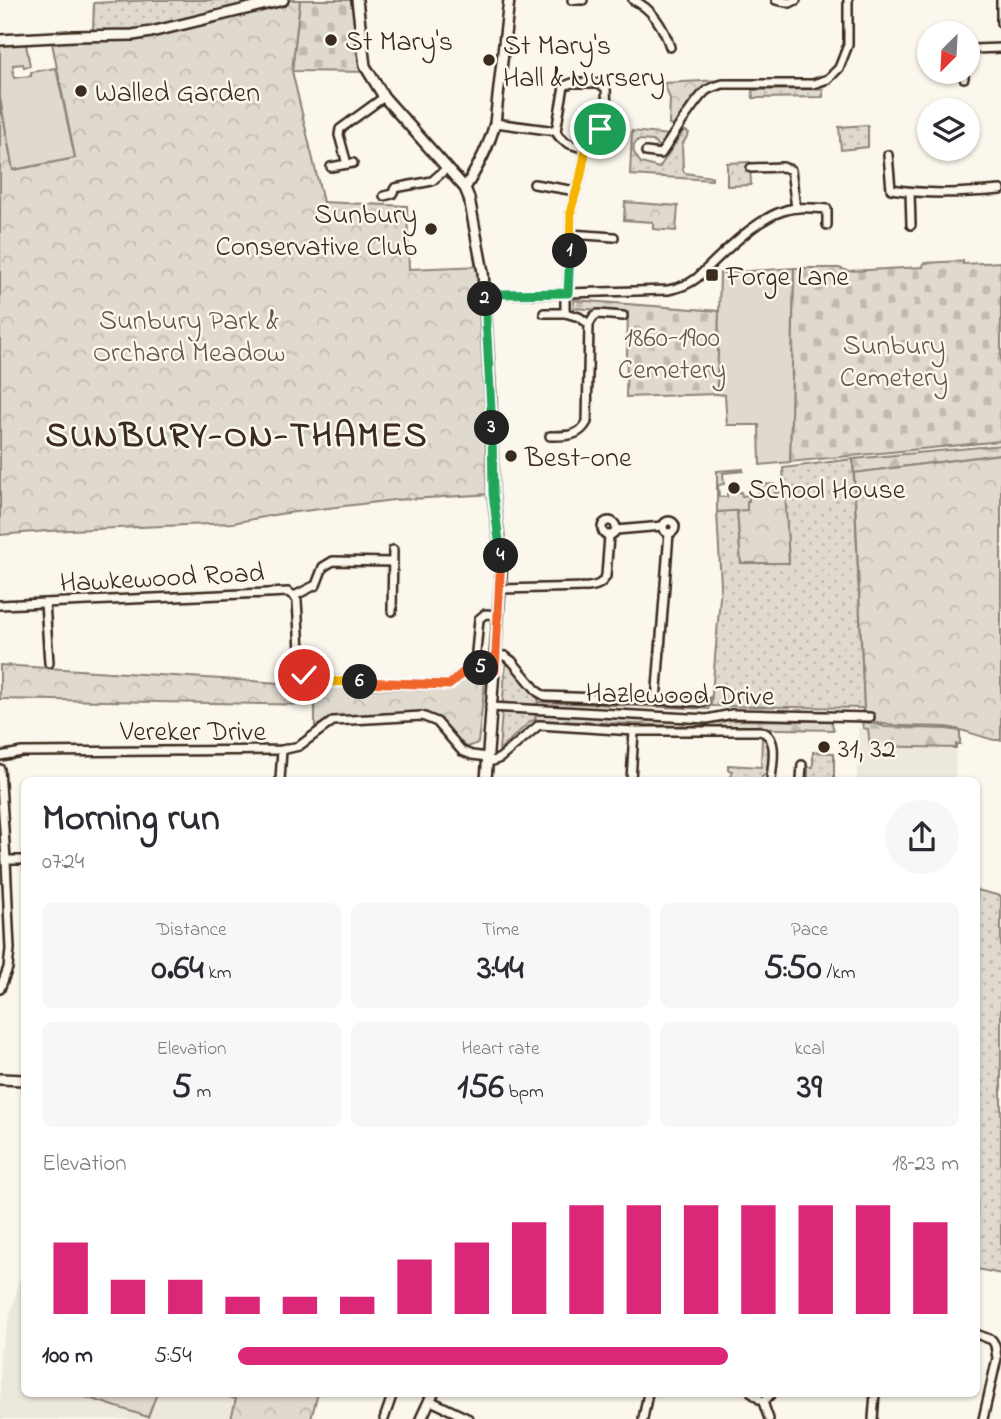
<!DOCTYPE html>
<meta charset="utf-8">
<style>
body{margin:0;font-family:"Indie Flower",sans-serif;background:#f7f7f7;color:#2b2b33;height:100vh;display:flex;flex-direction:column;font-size:26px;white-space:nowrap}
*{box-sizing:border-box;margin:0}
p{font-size:23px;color:#7c7c81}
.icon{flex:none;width:38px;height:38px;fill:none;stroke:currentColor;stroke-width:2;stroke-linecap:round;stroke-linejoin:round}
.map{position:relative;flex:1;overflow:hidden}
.details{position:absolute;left:21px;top:777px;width:959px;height:620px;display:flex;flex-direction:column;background:#fff;border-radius:10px;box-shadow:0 2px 5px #0004}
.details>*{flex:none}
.needle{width:46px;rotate:204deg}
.tools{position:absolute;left:917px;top:21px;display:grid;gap:14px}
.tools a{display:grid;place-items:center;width:63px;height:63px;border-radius:50%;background:#fff;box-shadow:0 2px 5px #0004;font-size:35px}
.pin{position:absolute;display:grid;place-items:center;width:60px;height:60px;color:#fff;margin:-30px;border:4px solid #fff;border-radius:50%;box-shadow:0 2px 7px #0007}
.km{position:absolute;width:35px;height:35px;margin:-18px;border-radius:50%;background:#222;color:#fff;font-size:19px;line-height:35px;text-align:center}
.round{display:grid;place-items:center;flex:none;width:74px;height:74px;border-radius:37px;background:#f7f7f7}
.summary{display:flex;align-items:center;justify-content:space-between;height:119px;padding:0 21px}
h1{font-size:38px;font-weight:700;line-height:52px}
.metrics{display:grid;grid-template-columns:repeat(3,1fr);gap:10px;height:119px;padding:7px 21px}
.metrics div{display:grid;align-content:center;border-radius:10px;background:#f7f7f7;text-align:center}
.metrics b{font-size:35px;font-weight:700}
.metrics small{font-size:19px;font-weight:400}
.metrics p{font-size:19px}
.chart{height:196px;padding:14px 21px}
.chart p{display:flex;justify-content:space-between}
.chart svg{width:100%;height:126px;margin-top:7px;stroke:#db2777;stroke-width:6}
ul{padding:0 21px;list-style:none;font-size:23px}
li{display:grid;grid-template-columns:112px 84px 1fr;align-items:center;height:52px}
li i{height:18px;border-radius:9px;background:#db2777}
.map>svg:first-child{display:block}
.built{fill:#ede8dd}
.grass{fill:url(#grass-dots);stroke:#8d8276;stroke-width:2}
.forest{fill:url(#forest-firs);stroke:#8d8276;stroke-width:2}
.cemetery{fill:url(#cemetery-stones);stroke:#8d8276;stroke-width:2}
.park{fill:url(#park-crowns);stroke:#8d8276;stroke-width:2}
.garden{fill:#dfd9ce;stroke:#8d8276;stroke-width:2}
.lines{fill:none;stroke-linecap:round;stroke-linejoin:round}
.minor-casing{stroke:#3b2a1e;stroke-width:12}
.tertiary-casing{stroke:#3b2a1e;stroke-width:14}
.minor{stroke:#fbf7ec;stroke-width:7}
.tertiary{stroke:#fbf7ec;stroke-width:9}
.split-1-casing{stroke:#fff;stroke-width:14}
.split-2-casing{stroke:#fff;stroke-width:14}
.split-3-casing{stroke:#fff;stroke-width:14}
.split-4-casing{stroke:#fff;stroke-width:14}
.split-5-casing{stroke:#fff;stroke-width:14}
.split-6-casing{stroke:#fff;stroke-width:14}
.split-7-casing{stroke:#fff;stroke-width:14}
.split-1{stroke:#f5b400;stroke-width:9}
.split-2{stroke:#22a559;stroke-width:9}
.split-3{stroke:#22a559;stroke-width:9}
.split-4{stroke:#22a559;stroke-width:9}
.split-5{stroke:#f0652b;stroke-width:9}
.split-6{stroke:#f0652b;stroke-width:9}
.split-7{stroke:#f5b400;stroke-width:9}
.poi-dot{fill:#3b2a1e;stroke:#fbf7ec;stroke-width:2.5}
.labels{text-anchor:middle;stroke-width:5;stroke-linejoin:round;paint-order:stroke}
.poi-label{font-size:28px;fill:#3b2a1e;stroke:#fbf7ec;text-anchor:start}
.park-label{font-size:28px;fill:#64564a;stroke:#fbf7ec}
.street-label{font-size:28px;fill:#3b2a1e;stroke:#fbf7ec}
.district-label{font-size:35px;font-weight:bold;letter-spacing:2px;fill:#3b2a1e;stroke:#fbf7ec}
</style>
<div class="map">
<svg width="1001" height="1419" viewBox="0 0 1001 1419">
<defs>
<pattern id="grass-dots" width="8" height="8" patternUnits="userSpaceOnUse" patternTransform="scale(1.75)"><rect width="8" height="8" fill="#dfd9ce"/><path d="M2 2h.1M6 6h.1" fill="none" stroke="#c0bab0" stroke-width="1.8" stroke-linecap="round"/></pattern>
<pattern id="forest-firs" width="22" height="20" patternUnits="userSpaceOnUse" patternTransform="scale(1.75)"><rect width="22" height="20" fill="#dfd9ce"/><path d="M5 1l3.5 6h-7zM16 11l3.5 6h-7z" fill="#c0bab0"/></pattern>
<pattern id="cemetery-stones" width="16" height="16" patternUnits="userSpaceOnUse" patternTransform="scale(1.75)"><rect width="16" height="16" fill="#dfd9ce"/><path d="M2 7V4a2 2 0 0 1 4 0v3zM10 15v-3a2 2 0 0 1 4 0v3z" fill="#c0bab0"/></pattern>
<pattern id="park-crowns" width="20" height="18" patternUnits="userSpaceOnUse" patternTransform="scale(1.75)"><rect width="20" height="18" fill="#dfd9ce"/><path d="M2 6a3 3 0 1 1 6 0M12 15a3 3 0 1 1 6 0" fill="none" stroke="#c0bab0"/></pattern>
</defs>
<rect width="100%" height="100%" fill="#fbf7ec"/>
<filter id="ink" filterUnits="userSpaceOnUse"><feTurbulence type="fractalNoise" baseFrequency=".0143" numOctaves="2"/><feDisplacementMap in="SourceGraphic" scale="14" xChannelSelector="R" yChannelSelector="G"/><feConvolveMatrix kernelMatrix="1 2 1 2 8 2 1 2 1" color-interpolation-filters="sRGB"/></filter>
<g filter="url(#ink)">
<g class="built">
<polygon points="858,728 868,729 871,746 956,748 955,780 857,780"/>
<polygon points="24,1263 24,1393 318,1393 311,1419 0,1419 0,1353"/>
</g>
<g class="grass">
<polygon points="152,0 269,0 137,30 93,30 94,3"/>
<polygon points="823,89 823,97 753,98 752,90"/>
<polygon points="868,125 868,147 841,150 839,127"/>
<path d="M 684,130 L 689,133 L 682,145 L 683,170 L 685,173 L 712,177 L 712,180 L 630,175 L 632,131 L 670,135 L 661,146 L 658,146 L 653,141 L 638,140 C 629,149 635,155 641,163 L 659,168 Z"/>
<polygon points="750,162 751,185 727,186 727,163"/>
<polygon points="853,459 864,708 711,706 721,585 717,512 737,510 741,563 789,563 783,468"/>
<polygon points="506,659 539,696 535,720 531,721 499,750"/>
<polygon points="762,737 766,738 770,743 767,773 762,777 761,780 729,780 729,778 731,778 732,771 728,770 728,765 761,767"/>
<polygon points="813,752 834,753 834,780 808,780 808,767 813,767"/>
<polygon points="977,890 1001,896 1001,1274 977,1269"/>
</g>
<g class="forest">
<polygon points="1001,445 1001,454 854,473 853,459"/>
<polygon points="539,696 700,703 710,697 709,709 538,702"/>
<polygon points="536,714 708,723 732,720 831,721 834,730 729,728 535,720"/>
<polygon points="862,722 877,724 885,727 947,729 960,731 960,744 956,744 956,748 870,746 868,729 863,728"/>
</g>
<g class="cemetery">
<polygon points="300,0 357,0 369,72 292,71"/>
<polygon points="963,261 963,264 1001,262 1001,441 790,462 794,268 839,268 848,271 923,267 924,263"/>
<polygon points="574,300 719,311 717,394 626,397 628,312 573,308"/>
</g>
<g class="park">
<polygon points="283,0 300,0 292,71 323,202 407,206 409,269 482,266 493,494 394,500 279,514 233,523 47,531 0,535 0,98 13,170 75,158 51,38 133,35"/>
<path d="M 722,80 C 695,86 689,105 676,127 L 669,125 L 670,99 L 664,83 Z"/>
<polygon points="625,202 678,206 676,231 653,229 653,222 624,220"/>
<path d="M 1001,454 L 1001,740 L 994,740 C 978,736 962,729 946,727 C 916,725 886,730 859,716 L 864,708 L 854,473 Z"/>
<polygon points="774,484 775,493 785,492 789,563 741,563 737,510 747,510 747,501 749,500 749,495 759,494 758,485"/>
<path d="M 0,665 L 282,683 L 300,676 L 309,682 L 316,684 L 447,689 L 454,686 L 468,671 L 484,672 L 485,682 L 478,743 L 468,747 C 448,742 448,719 423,712 L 331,719 L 315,727 L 315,705 L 0,699 Z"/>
<polygon points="216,1393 318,1393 311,1419 231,1419 236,1399"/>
</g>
<g class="garden">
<polygon points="25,39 30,66 24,67 23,64 13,65 14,78 31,76 31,72 56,68 75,158 13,170 0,98 0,40"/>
<polygon points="794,268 790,462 760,465 759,425 727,425 725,395 717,394 720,273"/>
<polygon points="743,469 743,471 723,473 724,484 718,485 719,497 727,497 727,493 741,492 742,496 749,495 749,501 747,501 747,510 717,512 717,471"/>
<polygon points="87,1393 157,1393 148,1417 86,1397"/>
</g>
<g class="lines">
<g class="minor-casing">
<g id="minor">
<polyline points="572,0 583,0"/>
<path d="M 633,0 C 652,8 664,28 670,47"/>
<polyline points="776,0 790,3 796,0"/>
<polyline points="1001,0 1001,23"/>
<polyline points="968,53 974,49 1001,48"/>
<polyline points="964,72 964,78"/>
<polyline points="495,123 556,131 564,86 572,83 598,83 606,88 607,112 593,141 586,149 580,179 571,209 568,293"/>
<path d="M 556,131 C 560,143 575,146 586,149"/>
<path d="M 646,152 L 661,154 C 671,139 695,99 707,90 C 712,87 717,86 723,84 L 813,84 L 828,79 L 839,68 L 848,45 L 848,0"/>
<path d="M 888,155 L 891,189 C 929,195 963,193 1001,190"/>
<polyline points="353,163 347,164 339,135 340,129 384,97"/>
<polyline points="331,167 347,164"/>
<polyline points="751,168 783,167 791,170 796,208"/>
<polyline points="534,184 576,191"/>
<polyline points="910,192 911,225"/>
<polyline points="384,196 392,194 395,188 432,181 447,168"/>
<polyline points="570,234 614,237"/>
<path d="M 485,296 L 497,294 L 535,294 L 668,290 C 679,288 688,285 697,278 C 719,257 754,220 783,211 C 797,206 812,208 827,209 L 827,225"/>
<polyline points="544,313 565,313 565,293"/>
<polyline points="589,324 594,316 598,314 623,316"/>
<path d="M 550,436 C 566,436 579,437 587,422 L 589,324 L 579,317 L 565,313"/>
<circle cx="609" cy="528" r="7"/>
<circle cx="669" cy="527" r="6"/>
<polyline points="616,530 663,526"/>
<path d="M 500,589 L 588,587 C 597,586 602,584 606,576 L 609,536"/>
<polyline points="294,596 316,585 323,567 333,561 393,562"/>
<polyline points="45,603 49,663"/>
<path d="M 0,605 L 288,592 L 294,596 L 297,601 L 301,666 L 304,675 L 310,679 L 360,683 L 449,685 C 471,666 464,665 495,671"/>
<polyline points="392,611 393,550"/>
<polyline points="476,652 479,619 485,614 499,615"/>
<polyline points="496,655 505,656 512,661 538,692 545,696 704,702"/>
<polyline points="656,701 669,533"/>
<polyline points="490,707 707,719 732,714 870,717"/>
<polyline points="0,756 22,752 282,750 299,746 333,721 422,716 437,722 462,751 472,755 488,757"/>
<path d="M 488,760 L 493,761 L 500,758 L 539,725 L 634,731 L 760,731 C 780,736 772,764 771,780"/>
<polyline points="0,769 6,860 10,949 8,968 0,989"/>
<polyline points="280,780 282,750"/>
<polyline points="631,780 634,731"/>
<polyline points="801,780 802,765"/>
<polyline points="6,860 24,860"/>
<polyline points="976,1334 992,1340 995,1345 997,1358 983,1419"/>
<polyline points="752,1393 763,1402 769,1419"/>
<polyline points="429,1400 469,1419"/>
<polyline points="763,1402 772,1393"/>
<polyline points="384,1419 393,1393"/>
<polyline points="643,1419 648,1393"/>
<polyline points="873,1419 875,1393"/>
</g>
</g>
<g class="tertiary-casing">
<g id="tertiary">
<polyline points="357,0 365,66 384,97 465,188 469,198 483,272 491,403 493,494 502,561 486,780"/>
<polyline points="0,40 74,36 133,35 151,32 283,0"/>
<path d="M 465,188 C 478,167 489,147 495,123 L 509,0"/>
<polyline points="0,1079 24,1080"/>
<polyline points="421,1419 433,1393"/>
</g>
</g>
<use href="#minor" class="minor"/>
<use href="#tertiary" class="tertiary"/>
</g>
</g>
<g class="lines" filter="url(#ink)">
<g class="split-1-casing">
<polyline id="split-1" points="570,251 571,209 580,179 586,149 593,141 600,129"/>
</g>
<g class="split-2-casing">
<polyline id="split-2" points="485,299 485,296 497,294 568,293 570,251"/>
</g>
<g class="split-3-casing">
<polyline id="split-3" points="485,299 492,428"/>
</g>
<g class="split-4-casing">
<polyline id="split-4" points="492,428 493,494 501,556"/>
</g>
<g class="split-5-casing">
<polyline id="split-5" points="481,668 495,671 501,556"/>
</g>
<g class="split-6-casing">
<path id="split-6" d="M 360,682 L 449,685 C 461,676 465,665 481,668"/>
</g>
<g class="split-7-casing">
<path id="split-7" d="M 304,675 C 319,684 343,681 360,682"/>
</g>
<use href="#split-1" class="split-1"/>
<use href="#split-2" class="split-2"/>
<use href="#split-3" class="split-3"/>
<use href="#split-4" class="split-4"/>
<use href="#split-5" class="split-5"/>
<use href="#split-6" class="split-6"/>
<use href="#split-7" class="split-7"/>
</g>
<g class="poi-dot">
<circle cx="331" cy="40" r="7"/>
<circle cx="489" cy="60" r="7"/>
<circle cx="81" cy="91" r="7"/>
<circle cx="431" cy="229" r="7"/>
<rect x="705" y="268" width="14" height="14" rx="3.5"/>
<circle cx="511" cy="456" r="7"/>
<circle cx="734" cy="488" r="7"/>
<circle cx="824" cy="747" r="7"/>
</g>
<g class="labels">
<g class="poi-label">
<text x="345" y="50">St Mary's</text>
<text x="503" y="54">St Mary's<tspan x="503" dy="32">Hall &amp; Nursery</tspan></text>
<text x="95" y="101">Walled Garden</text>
<text x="417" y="223" text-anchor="end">Sunbury<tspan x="417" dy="32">Conservative Club</tspan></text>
<text x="726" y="285">Forge Lane</text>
<text x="525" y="466">Best-one</text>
<text x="748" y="498">School House</text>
<text x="838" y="757">31, 32</text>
</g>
<g class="park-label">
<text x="189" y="329">Sunbury Park &amp;<tspan x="189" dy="32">Orchard Meadow</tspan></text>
<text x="672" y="346">1860-1900<tspan x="672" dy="32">Cemetery</tspan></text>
<text x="894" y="354">Sunbury<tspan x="894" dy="32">Cemetery</tspan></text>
</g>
<g class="street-label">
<text transform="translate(162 576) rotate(-3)" y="10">Hawkewood Road</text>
<text transform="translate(680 693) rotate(1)" y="10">Hazlewood Drive</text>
<text x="193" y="740">Vereker Drive</text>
</g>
<g class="district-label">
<text x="237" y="446">SUNBURY-ON-THAMES</text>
</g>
</g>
</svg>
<div class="tools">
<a><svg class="needle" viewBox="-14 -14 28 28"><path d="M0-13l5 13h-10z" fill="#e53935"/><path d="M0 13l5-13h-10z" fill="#7c7c81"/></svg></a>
<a><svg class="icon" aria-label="layers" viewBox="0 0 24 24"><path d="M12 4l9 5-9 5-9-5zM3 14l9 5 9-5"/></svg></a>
</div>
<div class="pin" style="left:600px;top:129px;background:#1e9e55"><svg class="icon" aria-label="arrive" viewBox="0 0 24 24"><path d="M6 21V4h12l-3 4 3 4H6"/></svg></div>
<div class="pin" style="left:304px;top:675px;background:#d93025"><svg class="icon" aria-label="check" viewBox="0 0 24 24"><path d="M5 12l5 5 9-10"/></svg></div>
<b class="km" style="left:570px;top:251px">1</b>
<b class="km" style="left:485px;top:299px">2</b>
<b class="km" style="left:492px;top:428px">3</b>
<b class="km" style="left:501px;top:556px">4</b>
<b class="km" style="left:481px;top:668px">5</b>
<b class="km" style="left:360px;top:682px">6</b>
<section class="details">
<div class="summary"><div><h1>Morning run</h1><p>07:24</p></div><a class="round"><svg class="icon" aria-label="share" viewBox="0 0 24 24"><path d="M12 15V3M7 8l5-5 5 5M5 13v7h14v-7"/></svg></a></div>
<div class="metrics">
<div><p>Distance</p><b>0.64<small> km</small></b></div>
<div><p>Time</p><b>3:44</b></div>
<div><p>Pace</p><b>5:50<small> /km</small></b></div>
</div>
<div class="metrics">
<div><p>Elevation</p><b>5<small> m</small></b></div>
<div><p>Heart rate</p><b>156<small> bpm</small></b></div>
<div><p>kcal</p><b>39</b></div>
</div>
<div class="chart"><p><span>Elevation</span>18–23 m</p>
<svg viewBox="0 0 160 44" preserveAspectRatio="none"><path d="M5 44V19M15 44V32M25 44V32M35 44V38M45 44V38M55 44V38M65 44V25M75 44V19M85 44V12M95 44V6M105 44V6M115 44V6M125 44V6M135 44V6M145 44V6M155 44V12"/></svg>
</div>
<ul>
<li><b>100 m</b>5:54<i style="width:68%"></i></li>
</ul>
</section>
</div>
